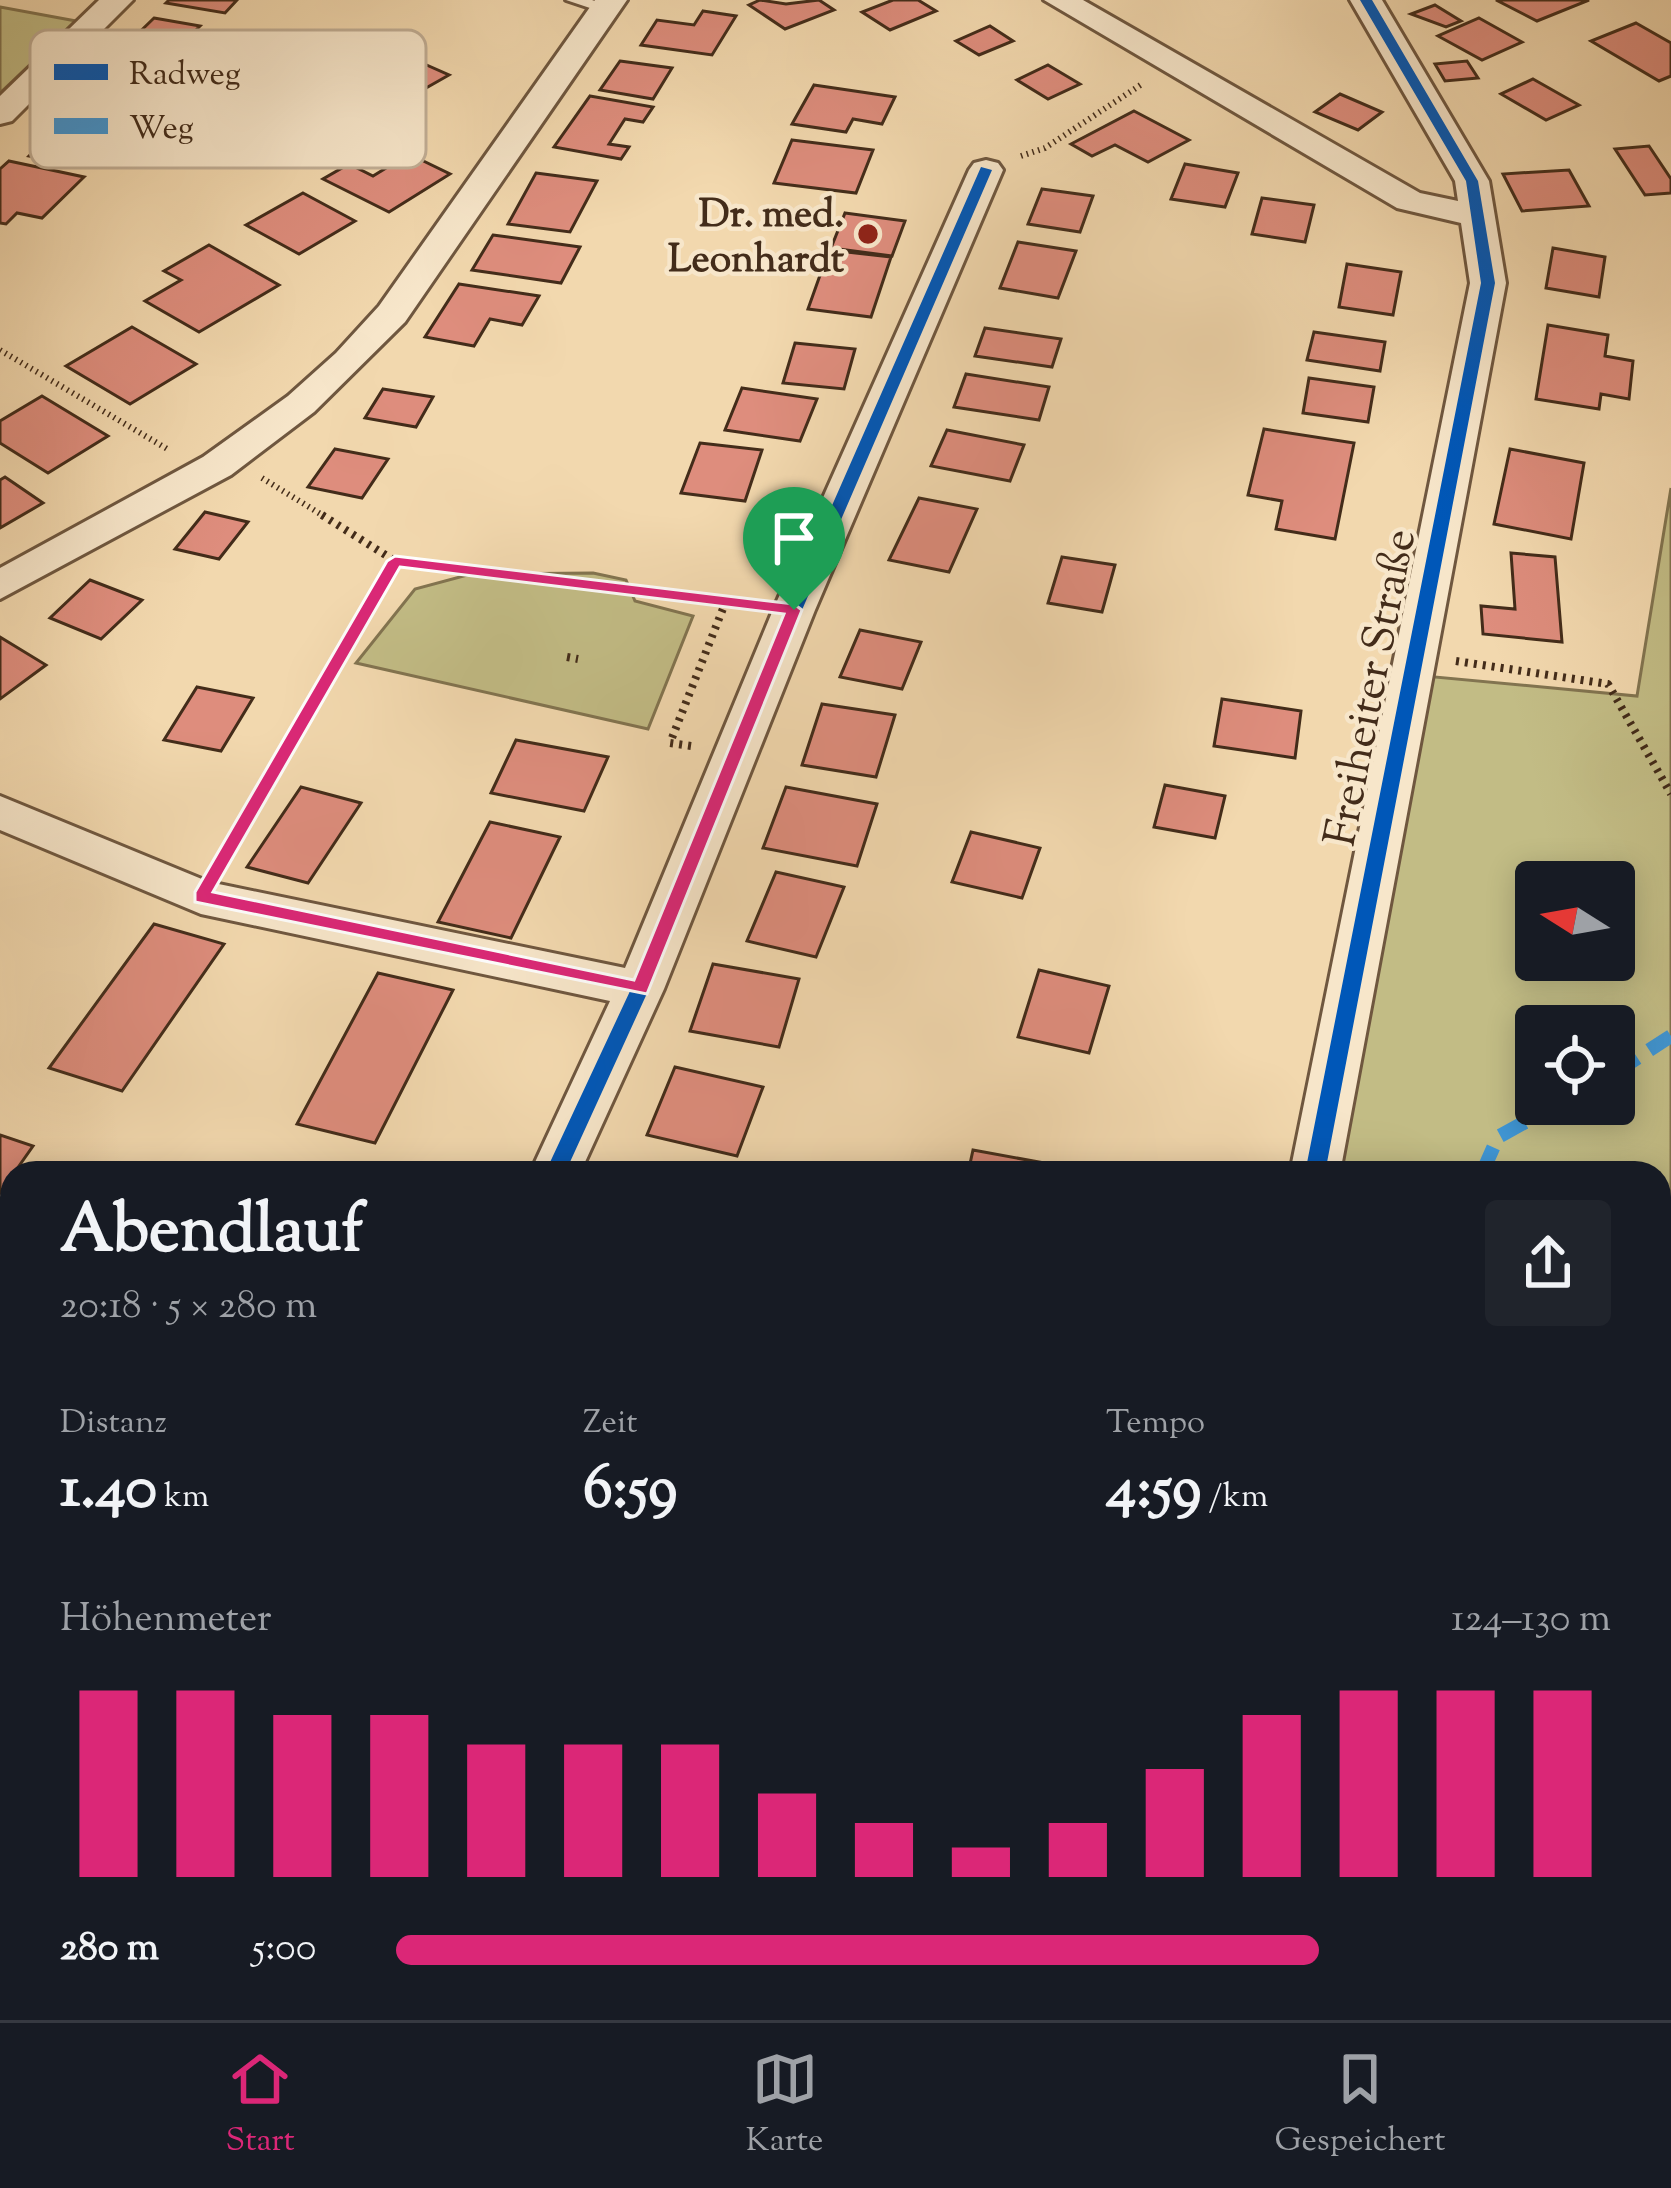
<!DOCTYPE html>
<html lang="de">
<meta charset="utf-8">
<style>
body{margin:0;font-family:"Sorts Mill Goudy",serif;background:#20242c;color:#f1f3f6;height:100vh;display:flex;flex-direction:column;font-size:45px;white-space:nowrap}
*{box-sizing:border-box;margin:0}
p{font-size:39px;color:#9ea1a6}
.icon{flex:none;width:66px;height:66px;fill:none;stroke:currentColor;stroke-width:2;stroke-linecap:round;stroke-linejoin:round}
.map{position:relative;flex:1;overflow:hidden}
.drawer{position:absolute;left:0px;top:1161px;width:1671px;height:861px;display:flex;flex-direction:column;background:#171b24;border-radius:36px 36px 0 0;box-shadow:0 6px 30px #0003}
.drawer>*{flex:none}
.needle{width:78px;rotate:281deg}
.buttons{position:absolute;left:1515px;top:861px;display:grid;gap:24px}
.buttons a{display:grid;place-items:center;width:120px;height:120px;border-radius:12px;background:#171b24;box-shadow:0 6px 30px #0003;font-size:60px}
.pin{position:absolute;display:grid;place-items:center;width:102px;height:102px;color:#fff;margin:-123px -51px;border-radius:50% 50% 50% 0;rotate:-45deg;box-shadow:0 0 12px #0007}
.pin .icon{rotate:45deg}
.round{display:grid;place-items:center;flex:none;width:126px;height:126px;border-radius:12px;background:#20242c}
.summary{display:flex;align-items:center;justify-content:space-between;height:204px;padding:0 60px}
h1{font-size:66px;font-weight:700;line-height:90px}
.metrics{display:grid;grid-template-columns:repeat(3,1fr);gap:18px;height:204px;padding:12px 60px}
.metrics div{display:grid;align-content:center}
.metrics b{font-size:60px;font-weight:700}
.metrics small{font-size:33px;font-weight:400}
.metrics p{font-size:33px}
.chart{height:336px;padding:24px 60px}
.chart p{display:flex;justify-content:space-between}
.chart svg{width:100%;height:216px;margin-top:12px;stroke:#db2777;stroke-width:6}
ul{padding:0 60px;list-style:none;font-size:39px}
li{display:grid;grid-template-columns:192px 144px 1fr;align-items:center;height:90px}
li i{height:30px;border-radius:15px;background:#db2777}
.tab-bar{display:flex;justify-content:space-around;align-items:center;height:168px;border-top:3px solid #363941;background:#171b24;font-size:33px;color:#9ea1a6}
.tab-bar a{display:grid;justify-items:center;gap:6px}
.tab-bar .current{color:#db2777}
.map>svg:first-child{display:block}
.green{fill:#c2bc85;stroke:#827450;stroke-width:3;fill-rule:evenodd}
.building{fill:#de8d7d;stroke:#432c1a;stroke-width:3}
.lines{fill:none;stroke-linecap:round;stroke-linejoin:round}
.service-casing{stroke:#6f573f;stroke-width:6}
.minor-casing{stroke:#6f573f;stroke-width:6}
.path-far1{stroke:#432c1a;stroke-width:6;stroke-dasharray:1.5 4.5;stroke-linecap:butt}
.path{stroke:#432c1a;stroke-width:8;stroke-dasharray:3 6;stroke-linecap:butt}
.service{fill:#f7e6ca;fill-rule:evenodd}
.minor{fill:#f7e6ca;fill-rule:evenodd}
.quiet-far1{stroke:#4096d4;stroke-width:14;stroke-dasharray:28 14;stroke-linecap:butt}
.quiet{stroke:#4096d4;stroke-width:18;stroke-dasharray:36 18;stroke-linecap:butt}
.cycleway-casing{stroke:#f7e6ca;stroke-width:8}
.cycleway{fill:#0057b8;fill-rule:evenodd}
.route{fill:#db2777;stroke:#fff;stroke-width:3;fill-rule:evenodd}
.poi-dot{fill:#8f2418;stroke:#f7e6ca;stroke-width:4.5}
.labels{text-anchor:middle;stroke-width:9;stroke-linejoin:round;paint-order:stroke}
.far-poi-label{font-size:39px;font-weight:bold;fill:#432c1a;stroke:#f7e6ca;text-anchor:end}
.street-label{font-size:45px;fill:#432c1a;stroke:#f7e6ca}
.key{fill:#f7e6ca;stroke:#c1ae95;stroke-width:3}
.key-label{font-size:33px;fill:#432c1a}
</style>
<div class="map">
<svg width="1671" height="2020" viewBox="0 0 1671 2020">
<rect width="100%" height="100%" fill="#f2d8ae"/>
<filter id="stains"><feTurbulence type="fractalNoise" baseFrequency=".00167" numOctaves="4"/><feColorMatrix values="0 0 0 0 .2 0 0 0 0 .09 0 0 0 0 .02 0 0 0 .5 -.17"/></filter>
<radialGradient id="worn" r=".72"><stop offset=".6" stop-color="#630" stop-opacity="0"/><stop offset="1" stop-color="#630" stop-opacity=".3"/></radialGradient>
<g class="green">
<polygon points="0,7 76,21 0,93"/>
<path d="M 1671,488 L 1671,2020 L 1165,2020 L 1167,2010 L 1659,2010 L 1659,1173 L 1331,1173 L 1425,676 L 1637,696 ZM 1536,882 L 1614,882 L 1614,960 L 1536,960 ZM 1536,1026 L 1614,1026 L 1614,1104 L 1536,1104 Z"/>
<polygon points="593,573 626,580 635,601 693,616 648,729 356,663 415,589 471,574"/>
</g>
<g class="building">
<polygon points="169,0 237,0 225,13 166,3"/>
<polygon points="760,0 786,4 819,0 834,10 785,29 749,5"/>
<polygon points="893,0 918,0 936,11 890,30 862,12"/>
<polygon points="1496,0 1589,0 1537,21"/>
<polygon points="1435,5 1461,21 1446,27 1411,14"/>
<polygon points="703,11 736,16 712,55 641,45 657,20 694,25"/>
<polygon points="154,18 200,26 167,59 120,51"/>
<polygon points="1479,18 1522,42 1482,60 1438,36"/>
<polygon points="1636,23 1671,43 1671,76 1659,81 1591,41"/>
<polygon points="990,26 1013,41 979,55 956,41"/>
<polygon points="413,59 449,75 403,101 368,84"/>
<polygon points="620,61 672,68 653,99 600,90"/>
<polygon points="1467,61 1478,78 1445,81 1435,64"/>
<polygon points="1048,65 1080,84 1048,99 1017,80"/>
<polygon points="1533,79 1579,105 1546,120 1501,94"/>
<polygon points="814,85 895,97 882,124 853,119 846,132 792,124"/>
<polygon points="1340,94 1382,112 1358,130 1315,112"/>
<polygon points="590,96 653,107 643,122 625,119 609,144 629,147 621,159 554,147"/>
<polygon points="1134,111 1189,140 1148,162 1115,145 1092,156 1071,144"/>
<polygon points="65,118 120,128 84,166 29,156"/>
<polygon points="792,140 873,150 856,193 774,183"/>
<polygon points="1649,146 1671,179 1671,193 1645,195 1615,149"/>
<polygon points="409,154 450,174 389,212 323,179 349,164 373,176"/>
<polygon points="9,161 84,177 42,218 17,213 6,224 0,223 0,169"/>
<polygon points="1185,164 1238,173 1225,207 1171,199"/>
<polygon points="1569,170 1589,206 1522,211 1503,174"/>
<polygon points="536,173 597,181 570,232 508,224"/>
<polygon points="1042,189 1093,196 1080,232 1028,224"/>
<polygon points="303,193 355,221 299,254 246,225"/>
<polygon points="1262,198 1314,205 1305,242 1252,234"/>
<polygon points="845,213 905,221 892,256 831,248"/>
<polygon points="493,235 580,247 561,283 472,270"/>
<polygon points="1018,242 1076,251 1058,298 1000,288"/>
<polygon points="209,245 279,285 199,332 145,301 181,280 164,271"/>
<polygon points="1553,248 1605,257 1599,297 1546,288"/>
<polygon points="829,250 891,257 871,317 808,309"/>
<polygon points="1347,264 1401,272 1393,315 1339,307"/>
<polygon points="459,284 539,296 522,325 490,319 474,346 425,337"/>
<polygon points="1548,325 1608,335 1605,356 1633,361 1629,399 1601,394 1599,409 1536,399"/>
<polygon points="132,327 196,364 130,404 66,366"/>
<polygon points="985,328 1061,339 1052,367 975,356"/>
<polygon points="1314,332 1385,342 1380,371 1307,360"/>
<polygon points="795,343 855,349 844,389 783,383"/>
<polygon points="966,374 1049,387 1039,420 954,407"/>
<polygon points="1309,378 1374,387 1368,422 1303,413"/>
<polygon points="742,388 817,399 800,441 725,430"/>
<polygon points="383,389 433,397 416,427 365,418"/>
<polygon points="42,396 108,436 48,473 0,443 0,421"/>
<polygon points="1264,429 1354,443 1335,539 1276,529 1282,501 1248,495"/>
<polygon points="947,430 1024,445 1010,481 931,466"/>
<polygon points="700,443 762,450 745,501 681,493"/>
<polygon points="335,449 388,459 362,498 308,487"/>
<polygon points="1510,449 1584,463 1571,539 1494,524"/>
<polygon points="5,477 43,503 0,528 0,480"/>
<polygon points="919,498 977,509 949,572 889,560"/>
<polygon points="205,512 248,522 219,559 175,549"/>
<polygon points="1511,553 1555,557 1562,642 1483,634 1481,606 1515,609"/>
<polygon points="1062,557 1115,565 1102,612 1048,603"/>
<polygon points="90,580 142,600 101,639 50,618"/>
<polygon points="860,630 921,642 902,689 840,677"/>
<polygon points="0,637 46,665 0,699"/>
<polygon points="197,687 253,698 221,751 164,740"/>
<polygon points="1222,699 1301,711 1295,758 1214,746"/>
<polygon points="822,704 895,715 876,777 802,765"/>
<polygon points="516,740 608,757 584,811 491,793"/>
<polygon points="1165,785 1225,796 1215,838 1154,827"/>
<polygon points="301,787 361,803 308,883 247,867"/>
<polygon points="786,787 877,804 857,866 763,848"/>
<polygon points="490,822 560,837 511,938 438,922"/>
<polygon points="971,832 1040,848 1022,898 952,882"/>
<polygon points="776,872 844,887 816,957 747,941"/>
<polygon points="154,924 224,944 122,1091 49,1068"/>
<polygon points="713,964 799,979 779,1047 690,1031"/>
<polygon points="1039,970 1109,986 1089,1053 1018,1037"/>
<polygon points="378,973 453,990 375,1143 297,1124"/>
<polygon points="675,1067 763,1087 737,1156 647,1135"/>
<polygon points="0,1135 33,1146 0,1193"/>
<polygon points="973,1150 1077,1169 1076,1173 968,1173"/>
<polygon points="0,1458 12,1461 12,1560 0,1584"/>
<polygon points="12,1928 12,1974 0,1970 0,1950"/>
<polygon points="328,2010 497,2010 493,2020 354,2020"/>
<polygon points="684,2010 706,2010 750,2020 682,2020"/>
</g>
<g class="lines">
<g class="service-casing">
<polygon id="service" points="566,0 592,0 613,8 605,13"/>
</g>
<g class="minor-casing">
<g id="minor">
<polygon points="99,0 133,0 12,121 0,124 0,96"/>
<polygon points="595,0 627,0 405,322 314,412 231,475 0,599 0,568 203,457 288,396 336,353 379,306"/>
<polygon points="1044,0 1083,0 1420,193 1458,201 1455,181 1350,0 1382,0 1489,181 1506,283 1340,1173 1290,1173 1470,283 1461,223 1397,208"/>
<polygon points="986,160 998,163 1003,170 815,610 664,989 580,1173 530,1173 610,1001 201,914 0,830 0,796 209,882 625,968 773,610 969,170 974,163"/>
<polygon points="0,1332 12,1335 12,1381 0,1378"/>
<polygon points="527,2010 591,2010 588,2020 524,2020"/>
<polygon points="1116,2010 1180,2010 1178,2020 1114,2020"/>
</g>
</g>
<g class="path-far1">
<polyline points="1021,156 1045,148 1142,84"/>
<polyline points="0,350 169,450"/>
<polyline points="262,478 327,518"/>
</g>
<g class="path">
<polyline points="322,515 395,561 748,604"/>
<polyline points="567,657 578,659"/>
<polyline points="1456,661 1608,684 1671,794"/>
<polyline points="691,746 670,743 726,601"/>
<polyline points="222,861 395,561"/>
</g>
<use href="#service" class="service"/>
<use href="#minor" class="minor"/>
<g class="quiet-far1">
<polyline points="1614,1073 1671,1036"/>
<polyline points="1482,1173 1498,1137 1558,1104"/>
</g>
<polyline class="quiet" points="1238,2020 1243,2010"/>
<g class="cycleway-casing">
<g id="cycleway">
<polygon points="1360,0 1372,0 1478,181 1495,283 1325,1173 1305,1173 1481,283 1466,181"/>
<polygon points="981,167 992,170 802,610 649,989 565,1173 545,1173 631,989 786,610"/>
</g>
</g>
<use href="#cycleway" class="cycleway"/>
</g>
<path class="route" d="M 395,556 L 794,604 L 802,610 L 647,994 L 195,902 L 195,892 L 387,561 ZM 400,567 L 784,614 L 634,980 L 213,892 Z"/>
<circle class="poi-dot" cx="868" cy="234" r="12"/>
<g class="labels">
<g class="far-poi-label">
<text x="844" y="226">Dr. med.<tspan x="844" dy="45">Leonhardt</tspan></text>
</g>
<g class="street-label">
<text transform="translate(1368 687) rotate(-79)" y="16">Freiheiter Straße</text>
</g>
</g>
<rect x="30" y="30" width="396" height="138" rx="18" class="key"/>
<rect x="54" y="64" width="54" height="16" fill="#0057b8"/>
<rect x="54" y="118" width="54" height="16" fill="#4096d4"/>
<g class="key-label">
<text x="129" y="84">Radweg</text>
<text x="129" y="138">Weg</text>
</g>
<rect width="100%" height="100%" filter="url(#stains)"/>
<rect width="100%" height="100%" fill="url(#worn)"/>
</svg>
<div class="buttons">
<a><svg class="needle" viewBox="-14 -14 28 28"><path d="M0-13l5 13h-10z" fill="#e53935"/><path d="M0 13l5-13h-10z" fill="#9ea1a6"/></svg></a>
<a><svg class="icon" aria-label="locate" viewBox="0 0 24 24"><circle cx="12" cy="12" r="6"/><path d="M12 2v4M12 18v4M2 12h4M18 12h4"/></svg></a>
</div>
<div class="pin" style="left:794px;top:610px;background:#1e9e55"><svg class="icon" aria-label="arrive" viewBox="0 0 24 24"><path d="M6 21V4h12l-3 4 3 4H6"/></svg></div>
<section class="drawer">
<div class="summary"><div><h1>Abendlauf</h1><p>20:18 · 5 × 280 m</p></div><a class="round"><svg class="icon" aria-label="share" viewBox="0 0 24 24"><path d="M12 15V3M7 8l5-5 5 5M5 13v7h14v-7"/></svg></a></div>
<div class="metrics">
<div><p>Distanz</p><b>1.40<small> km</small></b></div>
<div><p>Zeit</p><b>6:59</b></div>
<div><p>Tempo</p><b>4:59<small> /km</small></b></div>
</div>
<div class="chart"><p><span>Höhenmeter</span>124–130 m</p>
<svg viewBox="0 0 160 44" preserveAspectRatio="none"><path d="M5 44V6M15 44V6M25 44V11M35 44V11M45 44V17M55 44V17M65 44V17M75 44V27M85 44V33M95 44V38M105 44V33M115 44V22M125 44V11M135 44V6M145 44V6M155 44V6"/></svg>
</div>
<ul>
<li><b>280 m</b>5:00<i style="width:76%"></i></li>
</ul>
</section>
</div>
<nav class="tab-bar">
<a class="current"><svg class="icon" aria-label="home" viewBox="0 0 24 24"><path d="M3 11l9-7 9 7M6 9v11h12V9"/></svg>Start</a>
<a><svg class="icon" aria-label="map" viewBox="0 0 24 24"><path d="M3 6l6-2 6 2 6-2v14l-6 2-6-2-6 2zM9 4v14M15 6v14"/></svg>Karte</a>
<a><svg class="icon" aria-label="saved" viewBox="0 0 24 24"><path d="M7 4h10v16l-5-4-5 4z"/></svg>Gespeichert</a>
</nav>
